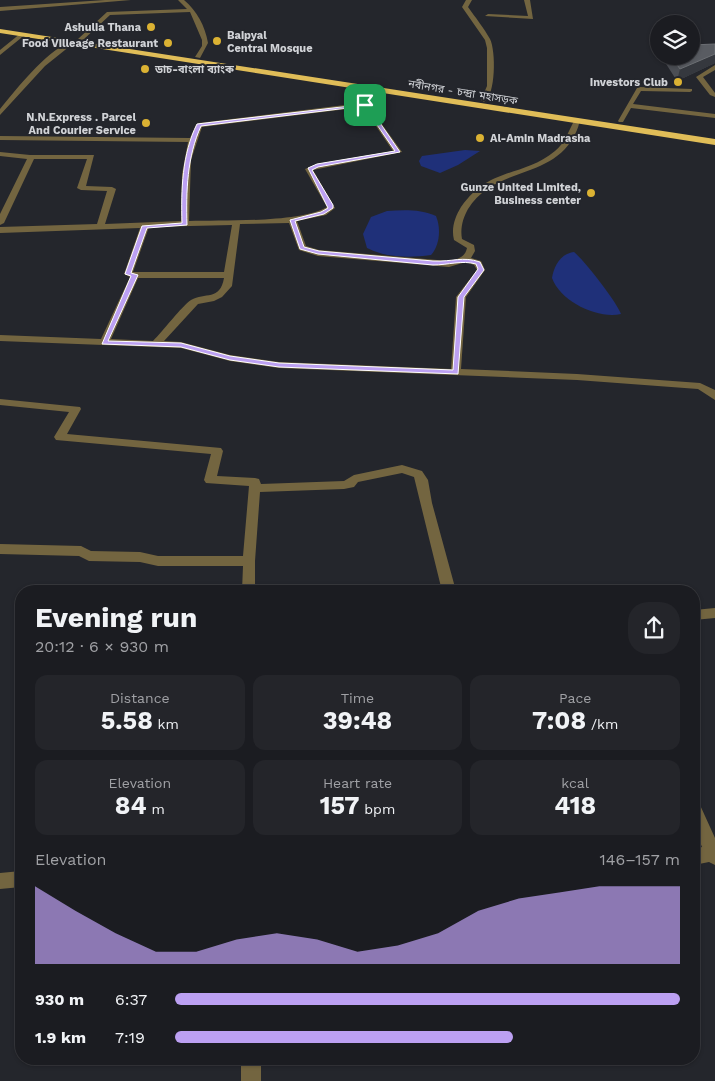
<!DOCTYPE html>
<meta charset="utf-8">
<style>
body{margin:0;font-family:"Work Sans","Noto Sans Bengali",sans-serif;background:#24252a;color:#f1f3f6;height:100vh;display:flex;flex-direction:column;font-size:19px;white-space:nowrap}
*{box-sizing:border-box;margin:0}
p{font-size:16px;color:#a0a1a5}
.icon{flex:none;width:28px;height:28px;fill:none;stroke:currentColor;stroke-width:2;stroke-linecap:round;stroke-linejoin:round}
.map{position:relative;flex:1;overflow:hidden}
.sheet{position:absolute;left:15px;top:585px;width:685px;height:480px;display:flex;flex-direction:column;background:#1b1c21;border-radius:20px;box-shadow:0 1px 4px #0004,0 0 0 1px #393a3f}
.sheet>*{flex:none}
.fabs{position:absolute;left:650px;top:15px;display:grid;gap:10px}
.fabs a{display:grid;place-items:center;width:50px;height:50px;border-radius:50%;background:#1b1c21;box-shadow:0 1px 4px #0004,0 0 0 1px #393a3f;font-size:25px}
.pin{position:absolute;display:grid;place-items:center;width:42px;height:42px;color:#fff;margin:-21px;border-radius:10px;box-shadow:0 2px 8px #0006}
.round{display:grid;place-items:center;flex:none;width:52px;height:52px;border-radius:20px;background:#24252a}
.overview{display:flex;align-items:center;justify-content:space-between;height:85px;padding:0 20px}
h1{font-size:28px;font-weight:700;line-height:38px}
.metrics{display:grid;grid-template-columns:repeat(3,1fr);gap:8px;height:85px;padding:5px 20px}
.metrics div{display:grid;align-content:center;border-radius:12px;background:#24252a;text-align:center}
.metrics b{font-size:25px;font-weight:700}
.metrics small{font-size:14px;font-weight:400}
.metrics p{font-size:14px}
.chart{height:140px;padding:10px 20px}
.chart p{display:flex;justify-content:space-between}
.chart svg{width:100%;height:90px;margin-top:5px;fill:#bca0f2;opacity:.7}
ul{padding:0 20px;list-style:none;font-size:16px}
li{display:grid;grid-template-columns:80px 60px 1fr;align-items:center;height:38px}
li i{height:12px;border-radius:6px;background:#bca0f2}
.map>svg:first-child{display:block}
.water{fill:#1f3079}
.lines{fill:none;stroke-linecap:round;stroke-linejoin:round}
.minor{fill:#736540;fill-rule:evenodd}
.highway{fill:#e0bd58;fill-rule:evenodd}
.wall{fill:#4b4e54}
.shaded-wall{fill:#35383e}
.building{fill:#595c62;stroke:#6c6f74}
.route{fill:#bca0f2;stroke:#fff;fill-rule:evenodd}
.poi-dot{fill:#dbb233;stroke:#24262c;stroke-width:2}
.labels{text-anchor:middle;stroke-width:4;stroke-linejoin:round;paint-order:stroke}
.far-poi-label{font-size:11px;font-weight:bold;fill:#d1d3d7;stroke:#24262c;text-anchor:end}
.far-street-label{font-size:11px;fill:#d1d3d7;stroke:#24262c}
</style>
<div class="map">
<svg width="715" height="1081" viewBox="0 0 715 1081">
<rect width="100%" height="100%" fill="#24262c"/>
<g class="water">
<polygon points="465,150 480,151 458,165 440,173 421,166 419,161 422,156"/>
<path d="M 387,211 C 403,210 421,209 436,216 C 441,228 440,245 431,255 C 410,258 387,258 367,248 L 363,234 L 371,217 Z"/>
<path d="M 574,252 C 584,260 616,301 621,314 C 597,319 561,302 552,278 C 554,266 560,254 574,252 Z"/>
</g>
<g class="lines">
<g class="minor">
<polygon points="105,0 131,0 0,11 0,7"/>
<path d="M 178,0 L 184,0 C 197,11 205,26 208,43 L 200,58 L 195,57 L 202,46 L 202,40 L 190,12 L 110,15 L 83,40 L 78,39 L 107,12 L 187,9 Z"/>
<path d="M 466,0 L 472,0 L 468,7 C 475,17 484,28 490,39 C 496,51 496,95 484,102 L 481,100 L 487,86 L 487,48 L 485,40 L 462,7 Z"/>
<polygon points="524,0 530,0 533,19 485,16 488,14 528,16"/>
<polygon points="21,33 26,34 0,55 0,50"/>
<path d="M 70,41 L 75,42 L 45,66 L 0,115 L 0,109 C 21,84 41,57 70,41 Z"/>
<polygon points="715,65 715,70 703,77 715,93 715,97 710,95 696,77"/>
<path d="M 360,86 L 365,87 L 368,105 L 402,152 L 313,170 L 335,208 L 326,215 L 297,221 L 306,246 L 319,250 L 449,261 C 457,259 465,258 467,248 L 454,240 C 451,228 455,217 461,207 C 490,166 522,178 555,151 C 565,143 569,130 575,119 L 579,119 C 580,124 577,131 574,136 C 551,180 495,166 468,209 C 463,218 460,228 462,239 L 474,245 L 475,251 L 471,258 L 481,261 L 485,270 L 466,297 L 461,369 L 577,374 L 700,383 L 715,390 L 715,400 L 698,389 L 577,380 L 279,368 L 230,361 L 181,348 L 0,341 L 0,335 L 101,339 L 130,277 L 124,274 L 140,228 L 0,233 L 0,227 L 97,224 L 107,191 L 81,190 L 77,188 L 87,159 L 34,159 L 4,223 L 0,225 L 0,214 L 27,159 L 0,156 L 0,152 L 30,155 L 94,155 L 86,186 L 112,187 L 116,189 L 105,224 L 181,221 L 182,174 L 188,142 L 0,140 L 0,136 L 190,138 L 196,125 L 199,123 L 361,103 ZM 363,107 L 393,151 L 317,164 L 305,169 L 327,207 C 301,223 222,220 189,221 L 191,160 L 202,127 ZM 289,223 L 299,250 L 318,256 L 449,267 L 466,262 L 474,265 L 477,270 L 456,297 L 451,369 L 279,362 L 230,355 L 181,342 L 164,341 L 198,304 L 214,301 L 222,297 L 232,286 L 240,224 ZM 232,225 L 224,272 L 133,272 L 149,227 ZM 138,278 L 224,278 C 220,301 205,292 191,300 C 182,306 162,332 153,341 L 111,339 Z"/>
<polygon points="639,87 692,89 692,91 690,92 641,91 633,104 715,114 715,118 631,108 623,122 619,122 618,121 637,88"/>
<polygon points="0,399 80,407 81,409 67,434 221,448 223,451 217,476 255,478 259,479 261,484 344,481 354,475 402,465 422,471 428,480 432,503 456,591 442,591 414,477 402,473 358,482 354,487 344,489 260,492 255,561 255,591 242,591 243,566 158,566 140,562 89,561 79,556 0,554 0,544 81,546 91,551 140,552 158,556 243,556 249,486 206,483 204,480 211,454 56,440 54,437 69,412 0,405"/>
<polygon points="715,608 715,618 694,620 694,610"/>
<polygon points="694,803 700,805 715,838 715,865 709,862 694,865 694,849 702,847 694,828"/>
<polygon points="21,871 21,887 0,889 0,873"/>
<rect x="241" y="1059" width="20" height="22"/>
</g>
<polygon class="highway" points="0,29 715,139 715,145 0,33"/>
</g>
<polygon class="wall" points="715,44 715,63 677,81 661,56 691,56"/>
<polygon class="shaded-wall" points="715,54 715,63 677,81 680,69"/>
<polygon class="building" points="715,44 715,54 680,69 671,56 691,56 691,45"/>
<path class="route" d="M 367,104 L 400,152 L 318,167 L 312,170 L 333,205 L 333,208 L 324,214 L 295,221 L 304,247 L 319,251 L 433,261 C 453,262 462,256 480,262 L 484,270 L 464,297 L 458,374 L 279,367 L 230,360 L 181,347 L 102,344 L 131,276 L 125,274 L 142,226 L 182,223 C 181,190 182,154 197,124 ZM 364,106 L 395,151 L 317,164 L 308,168 L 328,208 L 321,212 L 290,220 L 300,249 L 318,254 L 433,265 C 448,265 462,260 476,264 L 478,269 L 458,297 L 453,370 L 279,363 L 230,356 L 181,343 L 108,341 L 138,275 L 131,273 L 147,228 L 187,225 C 186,191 187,157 201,126 Z"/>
<g class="poi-dot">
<circle cx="151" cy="27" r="5"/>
<circle cx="217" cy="41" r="5"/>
<circle cx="168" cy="43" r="5"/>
<circle cx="145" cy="69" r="5"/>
<circle cx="678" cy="82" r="5"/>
<circle cx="146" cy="123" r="5"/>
<circle cx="480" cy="138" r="5"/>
<circle cx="591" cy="193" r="5"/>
</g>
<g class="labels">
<g class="far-poi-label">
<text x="141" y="31">Ashulia Thana</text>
<text x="227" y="39" text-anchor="start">Baipyal<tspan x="227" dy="13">Central Mosque</tspan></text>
<text x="158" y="47">Food Villeage Restaurant</text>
<text x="155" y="73" text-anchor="start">ডাচ-বাংলা ব্যাংক</text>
<text x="668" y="86">Investors Club</text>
<text x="136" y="121">N.N.Express . Parcel<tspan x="136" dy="13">And Courier Service</tspan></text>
<text x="490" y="142" text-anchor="start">Al-Amin Madrasha</text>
<text x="581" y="191">Gunze United Limited,<tspan x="581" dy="13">Business center</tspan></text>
</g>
<g class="far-street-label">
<text transform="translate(463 92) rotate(9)" y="4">নবীনগর - চন্দ্রা মহাসড়ক</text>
</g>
</g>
</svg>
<div class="fabs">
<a><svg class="icon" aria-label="layers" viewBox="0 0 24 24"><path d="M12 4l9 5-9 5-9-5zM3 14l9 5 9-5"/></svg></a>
</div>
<div class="pin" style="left:365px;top:105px;background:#1e9e55"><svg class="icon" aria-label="arrive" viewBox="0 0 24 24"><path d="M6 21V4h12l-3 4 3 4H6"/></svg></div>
<section class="sheet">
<div class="overview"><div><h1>Evening run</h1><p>20:12 · 6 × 930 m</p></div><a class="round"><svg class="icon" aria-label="share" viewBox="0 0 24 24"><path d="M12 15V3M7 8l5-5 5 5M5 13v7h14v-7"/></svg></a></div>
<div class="metrics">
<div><p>Distance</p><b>5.58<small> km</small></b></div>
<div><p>Time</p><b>39:48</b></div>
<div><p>Pace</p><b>7:08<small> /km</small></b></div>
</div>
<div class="metrics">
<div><p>Elevation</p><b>84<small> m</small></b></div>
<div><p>Heart rate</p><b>157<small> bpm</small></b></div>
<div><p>kcal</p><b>418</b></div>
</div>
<div class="chart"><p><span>Elevation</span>146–157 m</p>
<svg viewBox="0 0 160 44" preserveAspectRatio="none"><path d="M0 44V6L10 18L20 29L30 38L40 38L50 32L60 29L70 32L80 38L90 35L100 29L110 18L120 12L130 9L140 6L150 6L160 6V44z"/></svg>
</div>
<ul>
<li><b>930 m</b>6:37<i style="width:100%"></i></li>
<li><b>1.9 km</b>7:19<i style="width:67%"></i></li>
</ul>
</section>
</div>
